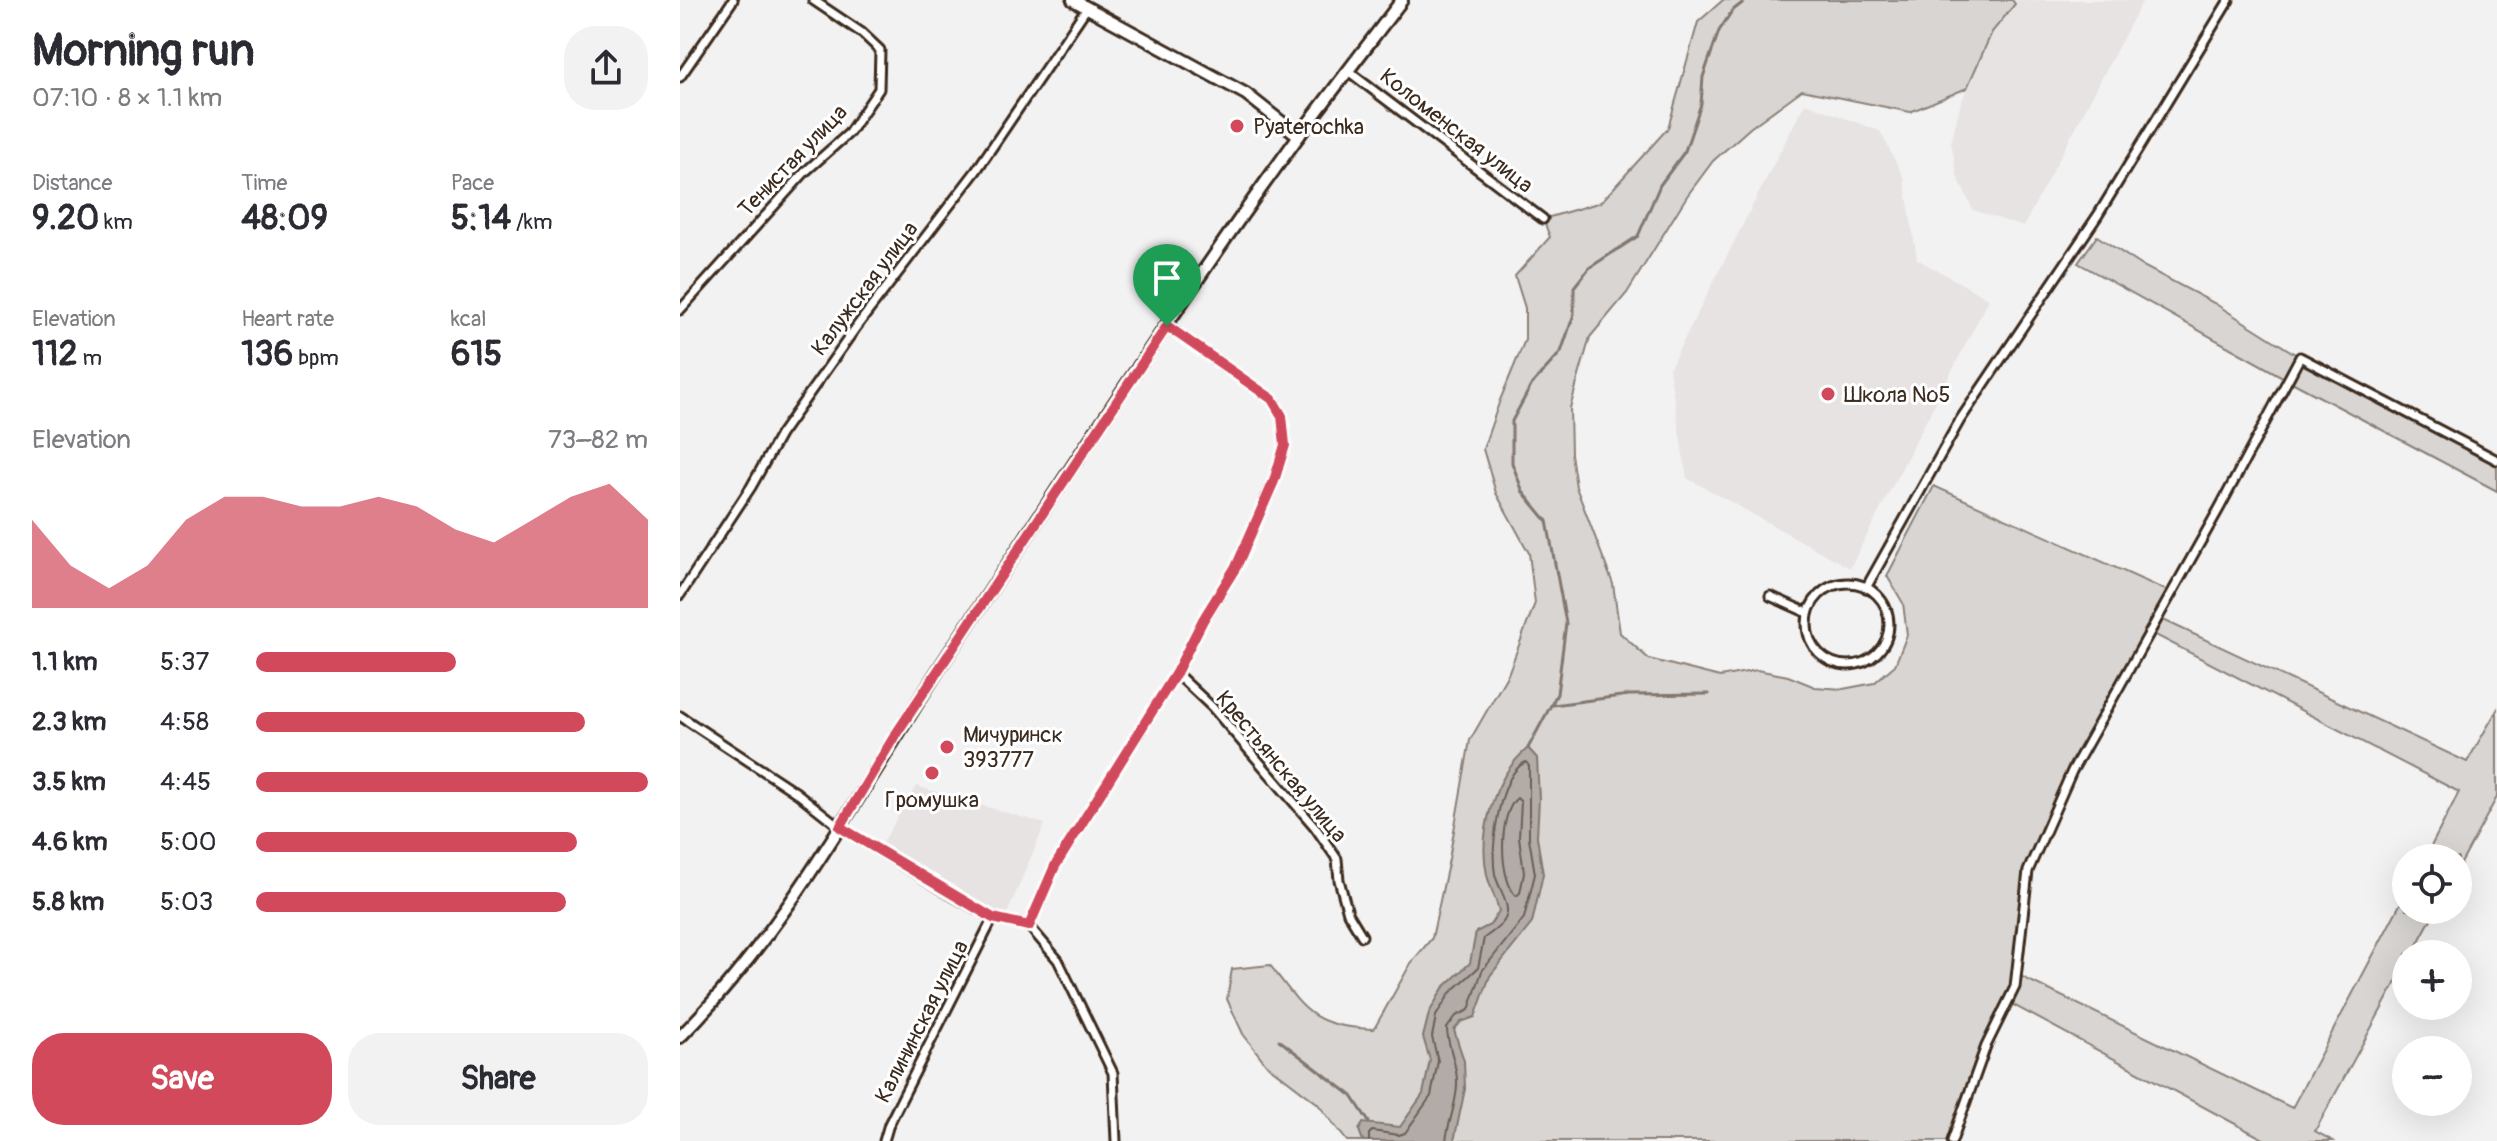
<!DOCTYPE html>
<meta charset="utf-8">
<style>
body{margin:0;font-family:Pangolin,sans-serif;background:#f2f2f3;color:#2b2b33;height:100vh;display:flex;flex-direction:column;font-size:30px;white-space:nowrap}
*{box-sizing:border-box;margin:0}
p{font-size:26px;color:#7c7c81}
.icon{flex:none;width:44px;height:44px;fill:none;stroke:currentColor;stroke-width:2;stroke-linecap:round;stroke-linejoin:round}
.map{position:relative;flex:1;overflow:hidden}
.sheet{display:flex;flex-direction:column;background:#fff;width:680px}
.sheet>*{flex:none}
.controls{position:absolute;left:1712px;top:844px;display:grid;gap:16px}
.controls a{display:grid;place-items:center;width:80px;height:80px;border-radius:50%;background:#fff;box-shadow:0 8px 32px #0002;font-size:40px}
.pin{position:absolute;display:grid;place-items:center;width:68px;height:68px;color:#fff;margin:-82px -34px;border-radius:50% 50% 50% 0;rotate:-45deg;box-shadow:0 0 8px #0007}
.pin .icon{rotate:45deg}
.round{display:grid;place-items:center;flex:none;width:84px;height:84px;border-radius:32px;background:#f2f2f3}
.headline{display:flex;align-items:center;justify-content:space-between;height:136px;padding:0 32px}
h1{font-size:44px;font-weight:700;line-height:60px}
.figures{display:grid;grid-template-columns:repeat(3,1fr);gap:12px;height:136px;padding:8px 32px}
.figures div{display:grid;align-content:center}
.figures b{font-size:34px;font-weight:700}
.figures small{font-size:22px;font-weight:400}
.figures p{font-size:22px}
.chart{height:224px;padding:16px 32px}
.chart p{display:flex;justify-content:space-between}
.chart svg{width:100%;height:144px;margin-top:8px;fill:#d1495b;opacity:.7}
.primary-button{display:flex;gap:16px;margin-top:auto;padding:16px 32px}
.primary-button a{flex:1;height:92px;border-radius:32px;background:#d1495b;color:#fff;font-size:32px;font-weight:700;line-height:92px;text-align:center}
.primary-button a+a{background:#f2f2f3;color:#2b2b33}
ul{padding:0 32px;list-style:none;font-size:26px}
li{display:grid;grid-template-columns:128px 96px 1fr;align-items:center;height:60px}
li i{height:20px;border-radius:10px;background:#d1495b}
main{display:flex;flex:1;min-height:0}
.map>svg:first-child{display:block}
.built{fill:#e6e3e2}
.green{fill:#d8d5d2;stroke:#8a8078;stroke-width:2}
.water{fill:#b2aba7;stroke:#827770;stroke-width:2}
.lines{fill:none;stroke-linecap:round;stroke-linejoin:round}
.shore{stroke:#6b5e55;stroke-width:2}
.stream{stroke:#827770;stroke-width:3}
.street-casing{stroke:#3b2a1e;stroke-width:13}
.secondary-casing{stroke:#3b2a1e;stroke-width:16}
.street{stroke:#fff;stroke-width:7}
.secondary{stroke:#fff;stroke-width:10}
.route-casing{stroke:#fff;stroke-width:16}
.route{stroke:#d1495b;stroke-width:10}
.poi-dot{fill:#d1495b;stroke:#fff;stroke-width:3}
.labels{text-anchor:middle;stroke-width:6;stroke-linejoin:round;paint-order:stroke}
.poi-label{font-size:22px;fill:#3b2a1e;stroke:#fff;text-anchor:start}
.street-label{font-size:22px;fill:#3b2a1e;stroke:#fff}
</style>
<main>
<section class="sheet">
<div class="headline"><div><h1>Morning run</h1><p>07:10 · 8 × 1.1 km</p></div><a class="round"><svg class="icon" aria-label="share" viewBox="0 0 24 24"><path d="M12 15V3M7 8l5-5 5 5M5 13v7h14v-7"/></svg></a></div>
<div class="figures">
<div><p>Distance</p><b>9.20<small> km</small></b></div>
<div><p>Time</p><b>48:09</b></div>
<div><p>Pace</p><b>5:14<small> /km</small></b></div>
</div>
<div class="figures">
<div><p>Elevation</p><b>112<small> m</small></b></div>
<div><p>Heart rate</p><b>136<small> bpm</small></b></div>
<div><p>kcal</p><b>615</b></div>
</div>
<div class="chart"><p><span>Elevation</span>73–82 m</p>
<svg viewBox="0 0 160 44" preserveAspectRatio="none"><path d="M0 44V17L10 31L20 38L30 31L40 17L50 10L60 10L70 13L80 13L90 10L100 13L110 20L120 24L130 17L140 10L150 6L160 17V44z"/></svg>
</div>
<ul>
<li><b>1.1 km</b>5:37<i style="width:51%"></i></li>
<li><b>2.3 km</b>4:58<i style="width:84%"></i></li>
<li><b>3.5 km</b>4:45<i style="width:100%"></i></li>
<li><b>4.6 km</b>5:00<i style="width:82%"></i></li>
<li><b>5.8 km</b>5:03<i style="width:79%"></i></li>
</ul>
<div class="primary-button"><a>Save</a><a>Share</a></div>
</section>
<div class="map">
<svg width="1817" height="1141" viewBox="0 0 1817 1141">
<rect width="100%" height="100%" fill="#f3f2f2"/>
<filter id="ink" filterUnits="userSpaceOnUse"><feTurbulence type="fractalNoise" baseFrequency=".0125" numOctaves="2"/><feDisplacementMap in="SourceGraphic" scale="16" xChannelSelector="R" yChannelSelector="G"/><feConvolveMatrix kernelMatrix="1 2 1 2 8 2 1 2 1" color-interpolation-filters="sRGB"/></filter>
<g filter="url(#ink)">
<g class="built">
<polygon points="1332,0 1463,0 1343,227 1293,210 1277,176 1271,141 1281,103 1295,69 1312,32 1335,4"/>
<polygon points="1125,103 1200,131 1224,178 1237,259 1309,299 1170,568 1007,478 989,369"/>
<polygon points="236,786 365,824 326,916 265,885 202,844"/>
</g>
<g class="green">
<path d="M 1043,0 L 1332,0 L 1335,4 L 1312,32 L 1287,88 L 1230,112 L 1122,90 L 1070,128 L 1033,161 L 1007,196 L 947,293 L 910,337 L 890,408 L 891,454 L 896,487 L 933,584 L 940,633 L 969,659 L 1040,677 L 1077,670 L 1108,676 L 1135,687 L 1163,689 L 1194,683 L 1215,665 L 1227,635 L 1223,603 L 1207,576 L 1254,486 L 1492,593 L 1479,618 L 1787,762 L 1817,710 L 1817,797 L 1778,869 L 1778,858 L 1745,858 L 1779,792 L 1470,632 L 1392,771 L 1348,871 L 1336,974 L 1612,1108 L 1726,893 L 1726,910 L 1756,910 L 1732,954 L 1726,954 L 1726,964 L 1635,1131 L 1653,1141 L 1587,1141 L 1328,1002 L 1306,1046 L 1272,1141 L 667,1141 L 637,1103 L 586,1064 L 563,1034 L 547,999 L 552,969 L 590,965 C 626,1012 631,1026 694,1029 L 731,963 L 752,938 L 769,859 L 790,740 L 828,674 L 855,603 L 849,553 L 816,493 L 803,449 L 820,400 L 845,340 L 845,308 L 835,276 L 870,237 L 863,219 L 921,202 L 988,128 L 1018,22 Z"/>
<polygon points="1417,236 1461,265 1534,303 1620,357 1817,460 1817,491 1608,380 1398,263"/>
</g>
<path class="water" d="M 848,748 L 857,758 L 859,799 L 857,837 L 863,874 L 852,923 L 810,976 L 795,1017 L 781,1022 L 774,1030 L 784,1061 L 785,1089 L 774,1141 L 683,1141 L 679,1130 L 683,1123 L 720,1127 L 743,1094 L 750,1060 L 743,1037 L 749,1013 L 763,988 L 790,963 L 796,932 L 810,925 L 819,911 C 816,899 810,887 807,875 C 798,832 814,776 848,748 Z"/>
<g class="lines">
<g class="shore">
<path d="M 837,798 L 841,802 L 839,837 L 844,873 L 840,893 L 836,896 C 819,879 818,814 837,798 Z"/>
<path d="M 689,1141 L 689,1134 L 692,1131 L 719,1135 L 725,1133 L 751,1096 L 758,1061 L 752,1037 L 756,1016 L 770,993 L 798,968 L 804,938 C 812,932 828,923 827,910 C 827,898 817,885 815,874 C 810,847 819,774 846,762 L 849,766 L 849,838 L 855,874 L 844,918 L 802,971 L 789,1010 L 776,1016 L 767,1028 C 767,1047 778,1064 777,1084 C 777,1103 768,1122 766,1141"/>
</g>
<g class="stream">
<polyline points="873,705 949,695 1029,694"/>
<polyline points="848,748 877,694 886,623 867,521 843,492 832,463 832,421 852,384 881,352 894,314 894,287 909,268 958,236 980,185 1005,151 1021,104 1023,77 1039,31 1052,11 1066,0"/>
<polyline points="599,1040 672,1096 689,1122"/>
</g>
<g class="street-casing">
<g id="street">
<polyline points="668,71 863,219"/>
<polyline points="0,77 53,0"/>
<polyline points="0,310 125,172 169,133 199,89 200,50 182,33 133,0"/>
<circle cx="1168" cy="624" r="41"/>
<polyline points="1186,588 1280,420 1418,215 1549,0"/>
<polyline points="0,595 71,487 100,435 177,326 296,171 406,9"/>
<polyline points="1090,596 1128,613"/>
<polyline points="496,673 532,707 635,827 657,859 659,880 668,913 682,936"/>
<polyline points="0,716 117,793 160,827 273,896 313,918 349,926 378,960 433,1073 436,1141"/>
<polyline points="349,926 375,866 496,673 523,620 557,565 594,481 605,445 602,416 592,399 487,326"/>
<polyline points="204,1141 209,1124 313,918"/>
<polyline points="1272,1141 1306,1046 1335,987 1348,871 1392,771 1540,507 1620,357 1817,460"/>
</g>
</g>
<g class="secondary-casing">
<g id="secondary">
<polyline points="393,0 566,94 619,136"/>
<path d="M 0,1037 C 109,927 182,787 266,658 C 382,484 495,306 618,137 C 652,91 687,46 722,0"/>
</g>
</g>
<use href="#street" class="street"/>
<use href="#secondary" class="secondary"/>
</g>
</g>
<g class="lines" filter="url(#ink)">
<g class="route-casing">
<polygon id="route" points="487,326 592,399 602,416 605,445 594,481 557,565 523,620 496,673 375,866 349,926 313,918 160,827 214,737"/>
</g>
<use href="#route" class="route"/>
</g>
<g class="poi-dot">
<circle cx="557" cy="126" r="8"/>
<circle cx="1148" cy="394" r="8"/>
<circle cx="267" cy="747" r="8"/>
<circle cx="252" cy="773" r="8"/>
</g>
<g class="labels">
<g class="poi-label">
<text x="573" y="134">Pyaterochka</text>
<text x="1164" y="402">Школа №5</text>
<text x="283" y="742">Мичуринск<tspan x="283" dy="25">393777</tspan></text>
<text x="252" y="807" text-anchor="middle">Громушка</text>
</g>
<g class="street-label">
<text transform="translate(777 130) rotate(38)" y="8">Коломенская улица</text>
<text transform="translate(112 160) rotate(-46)" y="8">Тенистая улица</text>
<text transform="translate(184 288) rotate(-53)" y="8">Калужская улица</text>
<text transform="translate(602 766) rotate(50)" y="8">Крестьянская улица</text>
<text transform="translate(241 1021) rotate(-63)" y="8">Калининская улица</text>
</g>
</g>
</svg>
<div class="controls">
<a><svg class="icon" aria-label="locate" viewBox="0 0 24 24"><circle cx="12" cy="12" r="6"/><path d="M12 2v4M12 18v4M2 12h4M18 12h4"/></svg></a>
<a>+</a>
<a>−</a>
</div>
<div class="pin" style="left:487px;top:326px;background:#1e9e55"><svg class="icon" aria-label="arrive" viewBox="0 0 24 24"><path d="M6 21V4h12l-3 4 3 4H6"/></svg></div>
</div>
</main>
